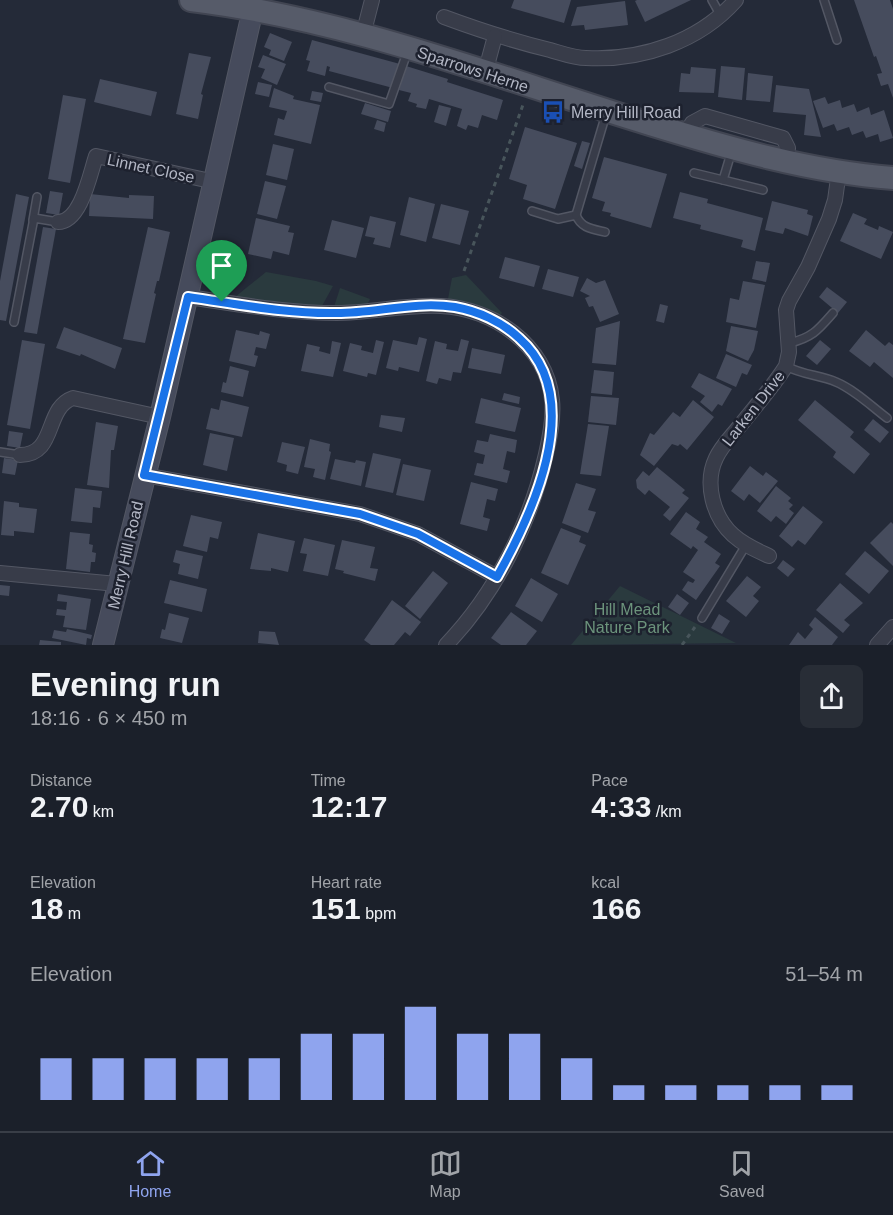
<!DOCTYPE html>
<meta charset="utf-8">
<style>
body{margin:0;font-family:Helvetica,sans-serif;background:#282d36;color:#f1f3f6;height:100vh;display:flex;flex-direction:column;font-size:22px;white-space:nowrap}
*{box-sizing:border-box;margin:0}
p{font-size:20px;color:#a0a3a8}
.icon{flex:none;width:33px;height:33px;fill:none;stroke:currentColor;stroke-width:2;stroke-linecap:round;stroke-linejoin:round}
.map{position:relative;height:645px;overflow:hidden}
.drawer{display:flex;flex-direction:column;background:#1b202a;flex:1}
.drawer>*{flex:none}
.pin{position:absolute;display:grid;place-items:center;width:51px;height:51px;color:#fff;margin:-62px -26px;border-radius:50% 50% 50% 0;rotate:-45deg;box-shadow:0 0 6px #0007}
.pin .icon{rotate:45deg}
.round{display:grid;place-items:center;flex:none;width:63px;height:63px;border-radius:9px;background:#282d36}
.overview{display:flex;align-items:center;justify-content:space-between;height:102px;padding:0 30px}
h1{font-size:33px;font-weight:700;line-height:45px}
.metrics{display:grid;grid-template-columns:repeat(3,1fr);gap:9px;height:102px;padding:6px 30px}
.metrics div{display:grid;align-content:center}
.metrics b{font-size:30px;font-weight:700}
.metrics small{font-size:16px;font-weight:400}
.metrics p{font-size:16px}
.chart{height:168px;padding:12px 30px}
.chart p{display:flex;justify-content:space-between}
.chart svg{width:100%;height:108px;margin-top:6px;stroke:#8fa4ee;stroke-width:6}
.menu{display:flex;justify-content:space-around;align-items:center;height:84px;border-top:2px solid #393e47;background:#1b202a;font-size:16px;color:#a0a3a8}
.menu a{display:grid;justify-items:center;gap:3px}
.menu .active{color:#8fa4ee}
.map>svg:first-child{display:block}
.green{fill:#2a3a3e}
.building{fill:#464c5d}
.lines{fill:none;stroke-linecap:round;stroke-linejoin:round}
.lane-casing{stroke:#535764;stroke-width:10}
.street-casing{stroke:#535764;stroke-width:16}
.secondary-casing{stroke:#535764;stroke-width:22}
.primary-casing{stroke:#414552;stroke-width:26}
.path{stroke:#48555b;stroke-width:3;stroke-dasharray:4.5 4.5;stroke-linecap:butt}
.lane{stroke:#383c49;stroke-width:7}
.street{stroke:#383c49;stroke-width:14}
.secondary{stroke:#464b5c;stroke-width:20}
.primary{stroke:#565b69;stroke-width:22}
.route-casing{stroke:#fff;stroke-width:12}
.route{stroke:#1a73e8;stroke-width:8}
.labels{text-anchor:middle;stroke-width:5;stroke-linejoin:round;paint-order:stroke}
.street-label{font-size:16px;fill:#b3b7c5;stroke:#1d212e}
.poi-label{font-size:16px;fill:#b3b7c5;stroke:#1d212e;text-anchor:start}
.park-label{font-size:16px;fill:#6c947c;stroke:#1d212e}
</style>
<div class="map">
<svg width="893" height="645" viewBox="0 0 893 645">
<rect width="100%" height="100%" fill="#242a38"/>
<g class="green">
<polygon points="266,272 316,281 333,286 322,306 292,305 235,297"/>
<polygon points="466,275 502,313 500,315 486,308 448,299 452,278"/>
<polygon points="340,288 370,299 367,305 334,307"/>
<polygon points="620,586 736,643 571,645"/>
</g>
<g class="building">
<polygon points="514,0 571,0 564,23 511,8"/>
<polygon points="637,0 691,0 645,22 635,1"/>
<polygon points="854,0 890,0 893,9 893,98 888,84 881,86 877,74 882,73 876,56 874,57"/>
<polygon points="625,1 628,25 585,30 584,25 571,26 577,7"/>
<polygon points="270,33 292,42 284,61 269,55 271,50 264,47"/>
<polygon points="312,40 400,64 393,88 329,71 330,67 327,66 325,76 307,71 310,61 306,60"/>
<polygon points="189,53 211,57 201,94 203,95 198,119 176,114"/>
<polygon points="263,55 286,64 277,85 261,78 265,69 258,67"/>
<polygon points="406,66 448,79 447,82 503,100 497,120 482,115 478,128 468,125 466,130 457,126 462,109 429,99 426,109 416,107 417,104 408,101 411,93 399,90"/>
<polygon points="721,66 745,68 742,100 718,97"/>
<polygon points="691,67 716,69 714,93 679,92 681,73 690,74"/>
<polygon points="748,73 773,76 770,102 746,100"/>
<polygon points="100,79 157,92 151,116 94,102"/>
<polygon points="258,82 272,85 269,97 255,94"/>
<polygon points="776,85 809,89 821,137 804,135 806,115 773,112"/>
<polygon points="274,88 294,96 293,99 320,105 311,144 274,135 278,118 284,120 287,111 269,107"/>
<polygon points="312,91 323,93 321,102 310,100"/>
<polygon points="63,95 86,99 70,183 48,179"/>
<polygon points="825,97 828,104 840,100 842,108 854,104 857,112 869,107 871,115 884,110 893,138 880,142 878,134 866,138 863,131 852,135 849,127 837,131 834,124 823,128 813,101"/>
<polygon points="365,103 391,111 388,122 361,114"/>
<polygon points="439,105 451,108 446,126 434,122"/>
<polygon points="377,120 386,123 384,132 374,129"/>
<polygon points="525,127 577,143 555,209 523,199 527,185 509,179"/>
<polygon points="582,141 590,143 582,169 574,166"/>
<polygon points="273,144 294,149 287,180 266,175"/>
<polygon points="604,157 667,174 651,228 610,216 611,213 602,211 605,202 592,198"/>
<polygon points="265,181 286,186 277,219 257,214"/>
<polygon points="50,191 63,193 59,215 46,213"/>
<polygon points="680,192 708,199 707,203 763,218 755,251 741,247 743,240 700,229 701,225 673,218"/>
<polygon points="16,194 29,197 6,321 0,320 0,281"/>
<polygon points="90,194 129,198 129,195 154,196 153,219 89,216"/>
<polygon points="409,197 435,204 426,242 400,235"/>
<polygon points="772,201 808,210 807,214 813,216 808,236 785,228 783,234 765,230"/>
<polygon points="441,204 469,211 460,245 432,238"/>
<polygon points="853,213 867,219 864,224 878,230 879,226 893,232 881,259 840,241"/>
<polygon points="370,216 396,222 390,248 373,244 375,238 365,236"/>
<polygon points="256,218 290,226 288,232 294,233 289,255 273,251 271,259 248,254"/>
<polygon points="332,220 364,228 356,258 324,250"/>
<polygon points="43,227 56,229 37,334 24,332"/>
<polygon points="148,227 170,232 159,281 157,281 154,293 156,294 145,343 123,339"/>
<polygon points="505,257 540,266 534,287 499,278"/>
<polygon points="756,261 770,263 766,282 752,279"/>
<polygon points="548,269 579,277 573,297 542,289"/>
<polygon points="587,278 596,283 605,280 619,314 600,322 593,306 589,307 585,298 590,296 580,291"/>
<polygon points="743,281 765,285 756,328 726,322 730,298 739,300"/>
<polygon points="827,287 847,302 838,313 819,297"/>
<polygon points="660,304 668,306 664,323 656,321"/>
<polygon points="620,321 616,365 592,363 596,328"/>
<polygon points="731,326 758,331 754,350 748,361 726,351"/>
<polygon points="64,327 122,348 115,369 81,354 80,356 56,348"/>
<polygon points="236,330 259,335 260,331 270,334 266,349 256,347 254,355 258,356 255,367 229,361"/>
<polygon points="866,330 885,346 889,342 893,345 893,378 874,362 870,367 849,351"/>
<polygon points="419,337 427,339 419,372 399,367 398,371 386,368 393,340 417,345"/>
<polygon points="461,339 469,341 461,373 453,372 451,381 439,378 437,384 426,381 435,341 447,344 446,349 458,351"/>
<polygon points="22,340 45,344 30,429 7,425"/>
<polygon points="376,340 384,342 376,375 368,373 367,377 343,371 350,343 362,346 361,350 373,353"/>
<polygon points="820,340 831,349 817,365 806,356"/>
<polygon points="332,341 341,343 333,377 301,371 307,344 320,347 319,351 330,354"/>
<polygon points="472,348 505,355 501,374 468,368"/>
<polygon points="726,354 752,365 747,375 742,373 736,387 716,378"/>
<polygon points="230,366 249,371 243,397 221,392 223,382 226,383"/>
<polygon points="594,370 614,372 612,395 591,393"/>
<polygon points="699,373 732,389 722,406 718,404 712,412 700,402 705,396 691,387"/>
<polygon points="504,393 520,397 519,404 502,400"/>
<polygon points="591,396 619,398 616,425 588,422"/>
<polygon points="481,398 521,408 515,432 475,423"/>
<polygon points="221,400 249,407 242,437 206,429 211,408 219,410"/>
<polygon points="693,400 714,417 687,450 680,444 678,446 672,444 654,466 640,455 650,433 654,435 673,412 680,417"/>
<polygon points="815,400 854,432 850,437 870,454 854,474 833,457 836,452 798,420"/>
<polygon points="381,415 405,418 402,432 379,427"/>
<polygon points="873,419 889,432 880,443 864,430"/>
<polygon points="96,422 118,426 114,450 111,450 109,488 87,485"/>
<polygon points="588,424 609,426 601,476 580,474"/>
<polygon points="9,431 23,433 20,448 7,446"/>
<polygon points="210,433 234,438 227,471 203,465"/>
<polygon points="490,434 517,440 515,453 507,451 503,469 510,471 507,483 474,475 477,463 483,464 485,455 474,452 477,440 488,442"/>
<polygon points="310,439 330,444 329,451 331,452 325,480 313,477 315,469 304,467"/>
<polygon points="282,442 305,447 298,474 286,471 287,465 277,462"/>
<polygon points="373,453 401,459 393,493 365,487"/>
<polygon points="4,458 18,460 15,475 2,473"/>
<polygon points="335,459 355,463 356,460 366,462 361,486 330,479"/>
<polygon points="403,464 431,470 424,501 396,495"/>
<polygon points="750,466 763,476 766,472 778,481 760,503 749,494 744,501 731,491"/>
<polygon points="657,467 685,490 682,493 689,498 670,521 663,515 670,507 649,490 645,495 637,488 636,480 643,471 649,476"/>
<polygon points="471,482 498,489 495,501 487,499 483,517 490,519 487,531 460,524"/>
<polygon points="576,483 596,489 588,510 596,512 588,533 562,523"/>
<polygon points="776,486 791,498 788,501 793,505 789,509 794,513 786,524 776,516 771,522 757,511"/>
<polygon points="75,488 102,491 100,508 93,507 92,523 71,521"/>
<polygon points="4,501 19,503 19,507 37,509 34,533 14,531 14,536 1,535"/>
<polygon points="803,506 823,522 805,545 798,540 792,547 779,536"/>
<polygon points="686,512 700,522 696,529 708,537 704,542 721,554 715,563 720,566 696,600 682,590 688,581 693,583 695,580 683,572 698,550 693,546 691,549 670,534"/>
<polygon points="191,515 222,522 218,539 210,537 207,552 183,546"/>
<polygon points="891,522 893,524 893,566 870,543"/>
<polygon points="561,528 581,536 579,542 586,545 568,585 541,573"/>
<polygon points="70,532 90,534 89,544 93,545 92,552 96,553 95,562 91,562 90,572 66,569"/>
<polygon points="258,533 295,541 288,572 271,568 271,571 250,569"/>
<polygon points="304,538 335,545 328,576 303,571 307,554 300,553"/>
<polygon points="342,540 375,547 370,568 378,569 375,581 343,573 344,571 335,569"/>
<polygon points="176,550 203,556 198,579 178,574 180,564 173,562"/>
<polygon points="865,551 889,571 869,594 845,574"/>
<polygon points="783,560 795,569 788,577 777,568"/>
<polygon points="433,571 448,583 420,619 405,606"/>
<polygon points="747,576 761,587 753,596 759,601 746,617 726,601"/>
<polygon points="531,578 558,594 542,622 515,606"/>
<polygon points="170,580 207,589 202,612 164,603"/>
<polygon points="840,583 863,603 844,620 850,625 843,633 816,610"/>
<polygon points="0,585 10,586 9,596 0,595"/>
<polygon points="58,594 91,599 86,630 63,627 65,616 56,615 57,609 66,610 67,602 57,601"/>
<polygon points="677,594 689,603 680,615 668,607"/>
<polygon points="392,600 421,622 410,636 405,632 394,645 371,645 364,640"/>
<polygon points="511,612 537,631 526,645 501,645 491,638"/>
<polygon points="169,613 189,618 182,643 160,638 162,629 165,630"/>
<polygon points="719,614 730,621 722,634 711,628"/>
<polygon points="815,617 838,637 832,645 789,645 798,632 805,639 813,629 809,625"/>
<polygon points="67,629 92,635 91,639 87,638 86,645 52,638 54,630 66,632"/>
<polygon points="259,631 275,632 279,645 258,643"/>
<polygon points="40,640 61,642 61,645 39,645"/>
</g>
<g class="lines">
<g class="lane-casing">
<g id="lane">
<polyline points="712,0 721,16"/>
<polyline points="824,0 837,40"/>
<polyline points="329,87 389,104 408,50"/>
<polyline points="732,150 723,180 763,190"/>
<polyline points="694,173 723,180"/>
<path d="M 532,211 L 558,219 L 576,215 C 581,228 592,229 605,232"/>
<polyline points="576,215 606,114"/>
<polyline points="33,220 37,197"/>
<polyline points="14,322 34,218 58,222"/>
<path d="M 790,343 C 813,337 818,330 833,313"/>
<path d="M 786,366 C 802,375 820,375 836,382 C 855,390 871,406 887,418"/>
<polyline points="0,452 20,455"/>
<polyline points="702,618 746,545"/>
</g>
</g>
<g class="street-casing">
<g id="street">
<path d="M 444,17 C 479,30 513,41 550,50 C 561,53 574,58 586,58 C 641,61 699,42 736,0"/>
<polyline points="363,35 372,0"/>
<polyline points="485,73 495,36"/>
<polyline points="685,135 692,123 705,116 783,138 788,148 786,161"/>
<path d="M 58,222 C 81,222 90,174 96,156 L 215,182"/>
<path d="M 188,297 C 238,304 286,313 337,313 C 371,313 406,304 441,306 C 492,308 547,345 552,400 C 554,418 550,437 546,454 C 530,524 496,593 446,645"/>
<path d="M 20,455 C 57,455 44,408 73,398 L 160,417"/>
<polyline points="144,475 360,514 418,534 497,577"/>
<path d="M 769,556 C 756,550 744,545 733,535 C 713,517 704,483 716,458 C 721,447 730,438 738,428 C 754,408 772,388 786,366 L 789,352 L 786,310 L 789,301 L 808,267 L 829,219 L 835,200 L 839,171"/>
<polyline points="0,573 117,584"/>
<polyline points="877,645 893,627"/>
</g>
</g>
<g class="secondary-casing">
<polyline id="secondary" points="103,645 160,417 253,9"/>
</g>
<g class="primary-casing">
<path id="primary" d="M 191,0 C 348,19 499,78 650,124 C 728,148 811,172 893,178"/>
</g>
<g class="path">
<polyline points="464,271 524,102"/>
<polyline points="682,645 695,627"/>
</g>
<use href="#lane" class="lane"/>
<use href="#street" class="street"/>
<use href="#secondary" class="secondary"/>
<use href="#primary" class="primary"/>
</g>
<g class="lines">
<g class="route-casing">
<path id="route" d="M 188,297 C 238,304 286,314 337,313 C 376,313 415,301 455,307 C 478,311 502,322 519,338 C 587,398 533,513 497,577 L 418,534 L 360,514 L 144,475 Z"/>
</g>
<use href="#route" class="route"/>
</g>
<defs>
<g id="bus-bare" transform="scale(1.8)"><path d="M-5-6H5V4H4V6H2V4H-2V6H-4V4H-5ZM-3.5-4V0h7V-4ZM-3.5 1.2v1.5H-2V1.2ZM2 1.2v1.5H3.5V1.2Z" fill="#1a4fb4" stroke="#1d212e" stroke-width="2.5" paint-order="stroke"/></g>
</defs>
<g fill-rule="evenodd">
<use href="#bus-bare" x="553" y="112"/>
</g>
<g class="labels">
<g class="street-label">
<text transform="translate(473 69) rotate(18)" y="6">Sparrows Herne</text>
<text transform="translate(151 168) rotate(12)" y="6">Linnet Close</text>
<text transform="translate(753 408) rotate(-52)" y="6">Larken Drive</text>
<text transform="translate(125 555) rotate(-77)" y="6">Merry Hill Road</text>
</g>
<g class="poi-label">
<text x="571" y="118">Merry Hill Road</text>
</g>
<g class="park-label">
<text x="627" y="615">Hill Mead<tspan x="627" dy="18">Nature Park</tspan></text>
</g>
</g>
</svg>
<div class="pin" style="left:222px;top:302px;background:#1e9e55"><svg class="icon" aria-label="arrive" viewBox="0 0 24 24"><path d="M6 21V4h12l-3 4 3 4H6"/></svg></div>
</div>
<section class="drawer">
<div class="overview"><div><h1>Evening run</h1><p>18:16 · 6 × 450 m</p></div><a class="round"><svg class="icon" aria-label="share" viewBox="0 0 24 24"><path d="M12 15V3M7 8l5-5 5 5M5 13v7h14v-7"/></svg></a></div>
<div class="metrics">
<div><p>Distance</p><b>2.70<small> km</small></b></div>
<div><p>Time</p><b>12:17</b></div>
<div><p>Pace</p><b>4:33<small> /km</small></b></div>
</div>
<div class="metrics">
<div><p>Elevation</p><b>18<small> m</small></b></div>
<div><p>Heart rate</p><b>151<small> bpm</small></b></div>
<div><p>kcal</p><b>166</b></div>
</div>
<div class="chart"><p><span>Elevation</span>51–54 m</p>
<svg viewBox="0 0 160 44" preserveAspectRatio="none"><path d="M5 44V27M15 44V27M25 44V27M35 44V27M45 44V27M55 44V17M65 44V17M75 44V6M85 44V17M95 44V17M105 44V27M115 44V38M125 44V38M135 44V38M145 44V38M155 44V38"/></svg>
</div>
</section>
<nav class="menu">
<a class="active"><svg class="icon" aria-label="home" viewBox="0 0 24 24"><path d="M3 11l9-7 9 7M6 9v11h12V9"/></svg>Home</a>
<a><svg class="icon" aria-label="map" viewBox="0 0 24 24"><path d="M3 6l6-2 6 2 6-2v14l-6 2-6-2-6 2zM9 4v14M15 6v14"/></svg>Map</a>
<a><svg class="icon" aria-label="saved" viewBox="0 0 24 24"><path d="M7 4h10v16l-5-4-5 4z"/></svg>Saved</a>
</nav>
